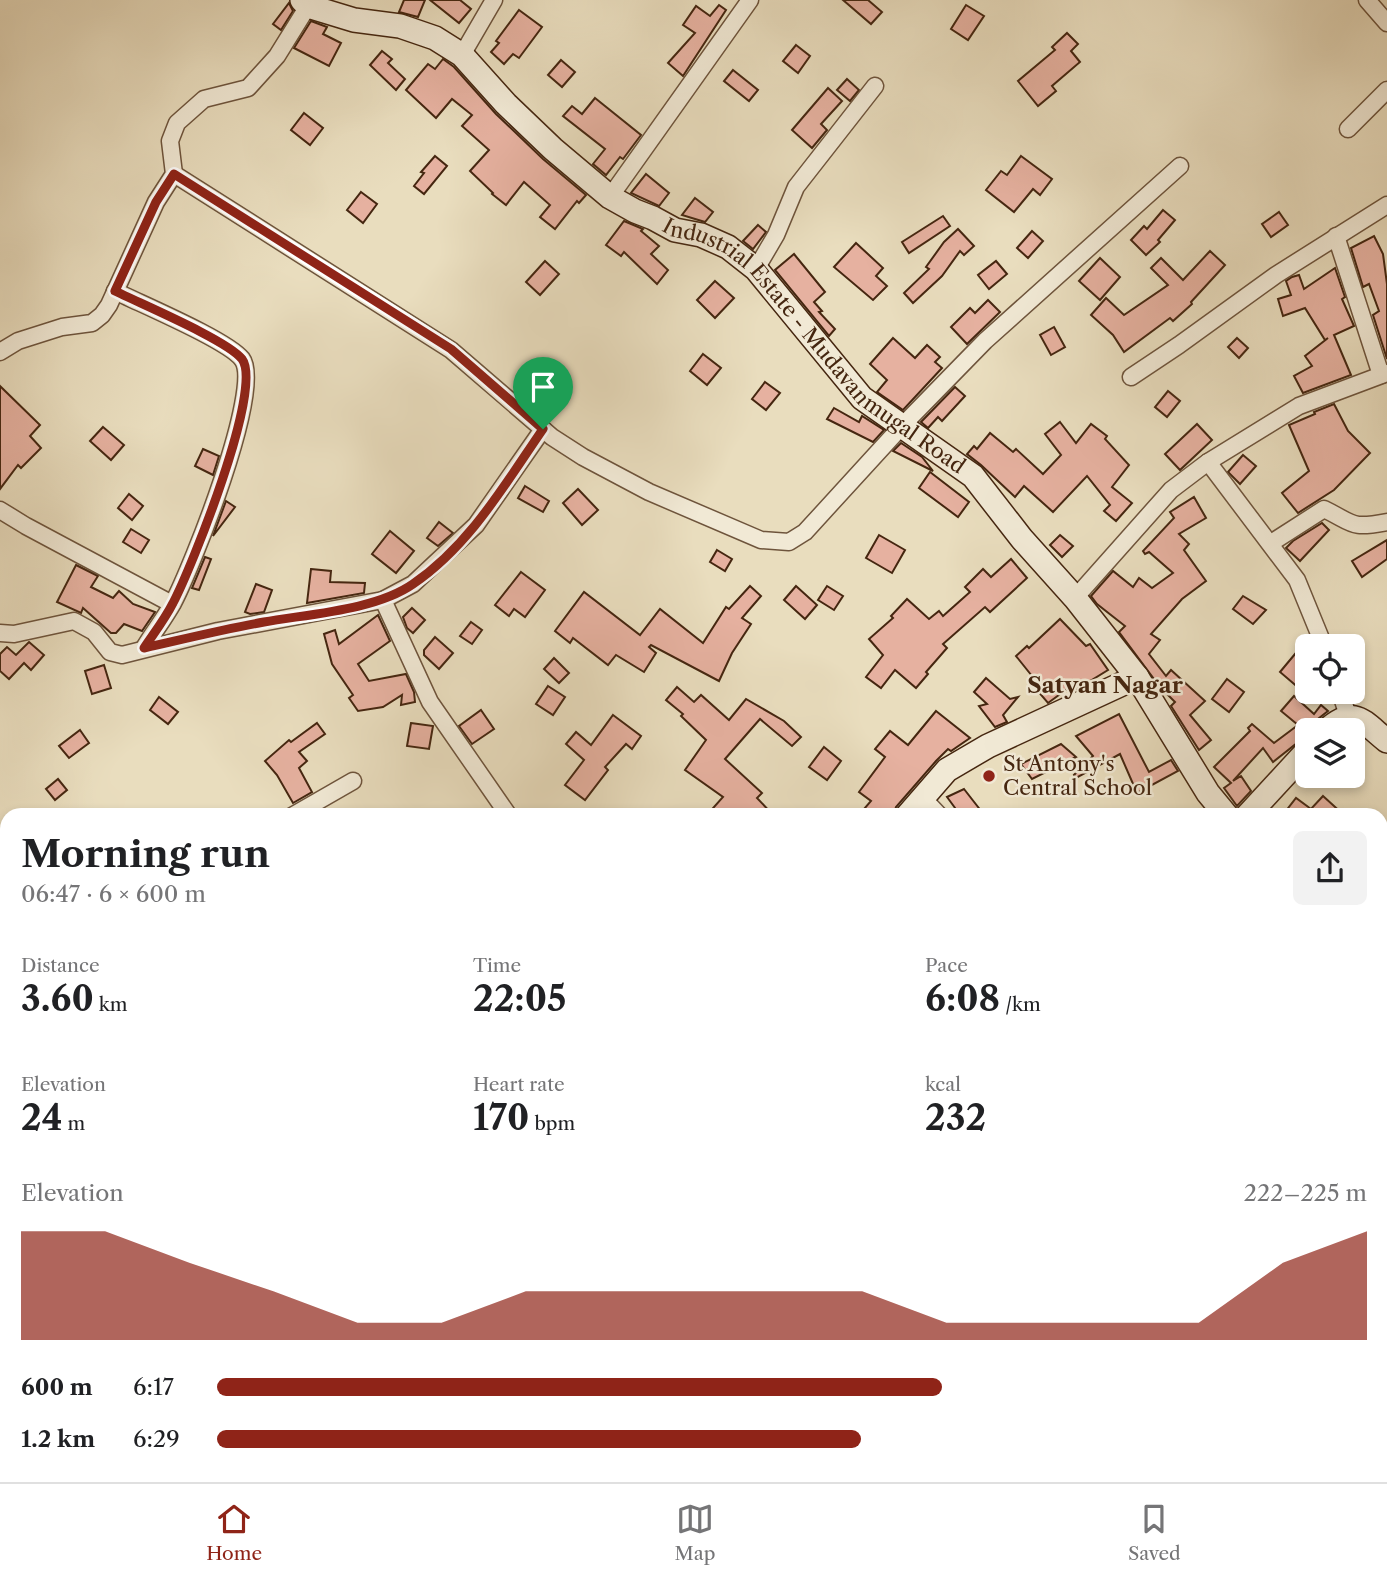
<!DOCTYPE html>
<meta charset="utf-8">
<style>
body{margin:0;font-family:"Libre Caslon Text",serif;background:#f2f2f2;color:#202124;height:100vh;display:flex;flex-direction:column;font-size:26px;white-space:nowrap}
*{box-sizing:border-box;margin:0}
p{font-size:23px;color:#757577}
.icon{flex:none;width:38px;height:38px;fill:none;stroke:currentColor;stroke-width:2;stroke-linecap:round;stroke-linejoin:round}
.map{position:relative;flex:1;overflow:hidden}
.side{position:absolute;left:0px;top:808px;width:1388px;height:674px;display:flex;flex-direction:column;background:#fff;border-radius:21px 21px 0 0;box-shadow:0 4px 10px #0003}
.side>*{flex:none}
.controls{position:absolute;left:1295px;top:634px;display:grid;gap:14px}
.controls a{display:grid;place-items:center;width:70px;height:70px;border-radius:10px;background:#fff;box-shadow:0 4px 10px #0003;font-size:35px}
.pin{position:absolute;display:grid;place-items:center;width:60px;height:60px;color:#fff;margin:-72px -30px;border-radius:50% 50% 50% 0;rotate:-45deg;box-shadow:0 0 7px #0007}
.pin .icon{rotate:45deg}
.round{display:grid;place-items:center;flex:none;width:74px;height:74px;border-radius:10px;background:#f2f2f2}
.overview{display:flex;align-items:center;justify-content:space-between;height:119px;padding:0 21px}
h1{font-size:38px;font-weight:700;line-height:52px}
.figures{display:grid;grid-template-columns:repeat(3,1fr);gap:10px;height:119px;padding:7px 21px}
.figures div{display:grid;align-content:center}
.figures b{font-size:35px;font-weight:700}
.figures small{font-size:19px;font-weight:400}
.figures p{font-size:19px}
.chart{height:196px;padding:14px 21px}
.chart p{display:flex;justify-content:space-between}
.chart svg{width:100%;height:126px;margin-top:7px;fill:#8f2418;opacity:.7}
ul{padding:0 21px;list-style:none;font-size:23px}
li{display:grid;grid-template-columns:112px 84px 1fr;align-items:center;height:52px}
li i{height:18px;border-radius:9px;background:#8f2418}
.menu{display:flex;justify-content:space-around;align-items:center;height:98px;border-top:2px solid #e0e0e0;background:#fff;font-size:19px;color:#757577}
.menu a{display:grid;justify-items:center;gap:4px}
.menu .current{color:#8f2418}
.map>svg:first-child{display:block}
.building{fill:#e6b1a0;stroke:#452610;stroke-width:2}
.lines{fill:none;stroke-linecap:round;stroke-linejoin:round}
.street-casing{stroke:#6e543c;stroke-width:19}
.secondary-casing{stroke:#452610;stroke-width:26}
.street{stroke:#f1e9d5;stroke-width:16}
.secondary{stroke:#f1e9d5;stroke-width:23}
.route-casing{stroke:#fff;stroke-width:14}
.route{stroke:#8f2418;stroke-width:9}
.poi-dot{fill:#8f2418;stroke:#f1e9d5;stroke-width:2.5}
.labels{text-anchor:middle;stroke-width:5;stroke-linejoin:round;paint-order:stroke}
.street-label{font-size:21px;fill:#452610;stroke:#f1e9d5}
.poi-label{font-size:21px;fill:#452610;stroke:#f1e9d5;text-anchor:start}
.neighbourhood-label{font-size:23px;font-weight:bold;fill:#452610;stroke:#f1e9d5}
</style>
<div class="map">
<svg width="1387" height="1482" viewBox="0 0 1387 1482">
<rect width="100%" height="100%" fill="#e9ddbe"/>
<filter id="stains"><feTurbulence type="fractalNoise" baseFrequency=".00286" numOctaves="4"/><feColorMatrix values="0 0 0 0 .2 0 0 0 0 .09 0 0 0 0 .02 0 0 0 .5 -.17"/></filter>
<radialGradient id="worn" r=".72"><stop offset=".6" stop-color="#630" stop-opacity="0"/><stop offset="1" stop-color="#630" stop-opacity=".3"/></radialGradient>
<g class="building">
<polygon points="404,0 425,0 418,17 399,12"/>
<polygon points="430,0 460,0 471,9 459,23"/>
<polygon points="843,0 868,0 882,12 871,24"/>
<polygon points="289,3 293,11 281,30 273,24"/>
<polygon points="719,5 726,10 683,76 668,63 695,33 683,25 696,6 710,16"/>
<polygon points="966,5 984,16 968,40 951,29"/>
<polygon points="519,10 542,27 519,58 513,54 504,64 491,52 499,43 496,41"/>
<polygon points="311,21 327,27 323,34 341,43 329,66 294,48"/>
<polygon points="1067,33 1078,44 1071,51 1080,62 1052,86 1056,91 1038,106 1018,81 1055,50 1052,47"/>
<polygon points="796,45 810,56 798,73 783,61"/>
<polygon points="382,51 392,59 388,63 405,79 396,90 370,65"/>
<polygon points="443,59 454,67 496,114 543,159 586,195 579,203 577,201 555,229 540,217 550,205 524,182 506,205 492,194 493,193 470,171 489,150 462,126 472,115 452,99 436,118 406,90 428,64 435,69"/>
<polygon points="561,60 575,72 562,87 548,75"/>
<polygon points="733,70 758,90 749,101 724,81"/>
<polygon points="847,79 859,90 850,101 837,90"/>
<polygon points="828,88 842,101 821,124 827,130 812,148 792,130"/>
<polygon points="595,98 641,135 623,159 620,157 606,175 593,164 605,149 563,116 572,106 582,114"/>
<polygon points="304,113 323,128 310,145 291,130"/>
<polygon points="435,156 447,166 424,194 414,186 424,173 421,172"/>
<polygon points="1021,156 1052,179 1040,195 1033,189 1014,212 986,190 1001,171 1007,175"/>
<polygon points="646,174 669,193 659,206 631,193"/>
<polygon points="361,192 377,204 363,223 347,210"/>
<polygon points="695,198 713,212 705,222 682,215"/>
<polygon points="1163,210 1175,220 1158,240 1160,242 1146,255 1131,240 1144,226 1147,229"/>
<polygon points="1279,212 1288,225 1271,237 1262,224"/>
<polygon points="943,216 950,226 909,253 902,242"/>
<polygon points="624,221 643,229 641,231 659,246 651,254 668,270 657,284 624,252 621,256 606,245"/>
<polygon points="758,225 766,232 753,249 743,241"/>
<polygon points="958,229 974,246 964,255 960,251 942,276 913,303 904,293 929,269 926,267 944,242"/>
<polygon points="1032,231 1043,241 1028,258 1017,248"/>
<polygon points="1374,236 1383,254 1387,284 1387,359 1373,315 1379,311 1369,284 1363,287 1351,248"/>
<polygon points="856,243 883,268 876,276 887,286 873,300 834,267"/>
<polygon points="1210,251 1225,265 1191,302 1192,304 1173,321 1170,318 1124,352 1113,335 1091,315 1106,298 1124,315 1168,285 1151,268 1161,258 1183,280"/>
<polygon points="794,254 825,292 814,302 822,311 819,312 835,329 829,336 775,270"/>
<polygon points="1100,258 1120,277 1100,300 1079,281"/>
<polygon points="545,261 559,274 540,295 526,282"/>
<polygon points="996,261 1007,274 989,289 978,275"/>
<polygon points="1335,268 1345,297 1342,299 1354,326 1334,335 1351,375 1303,393 1294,376 1312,366 1305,356 1328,338 1325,340 1305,308 1283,316 1278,299 1291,295 1286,281 1292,277 1299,275 1304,289"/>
<polygon points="715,281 734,298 715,318 697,300"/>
<polygon points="988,300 1000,312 967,344 951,327 970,308 975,313"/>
<polygon points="1054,327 1065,347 1051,355 1040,335"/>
<polygon points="893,338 915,358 927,345 940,357 935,362 942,368 903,410 877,392 887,380 870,364"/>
<polygon points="1237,338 1248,348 1239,358 1228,347"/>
<polygon points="703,354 721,368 707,385 690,371"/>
<polygon points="765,382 780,393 766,410 752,399"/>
<polygon points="0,386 40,425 30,436 41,448 21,468 18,465 0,489"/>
<polygon points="955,387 965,396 942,421 938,417 928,428 921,422"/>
<polygon points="1168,391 1180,401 1167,417 1155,407"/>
<polygon points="1334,404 1348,431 1370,453 1334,490 1298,513 1282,493 1309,471 1289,425 1315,414 1314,412"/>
<polygon points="834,408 859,422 862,416 884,430 873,442 827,419"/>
<polygon points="1060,422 1076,443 1091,424 1107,436 1105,439 1129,465 1112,487 1132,503 1116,521 1104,511 1110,505 1087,476 1053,512 1024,486 1015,497 981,465 967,454 974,446 977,449 990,433 1013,452 1016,449 1043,474 1061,455 1045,434"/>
<polygon points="1197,424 1212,440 1180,470 1165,454"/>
<polygon points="103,427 124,445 111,460 90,441"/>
<polygon points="901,443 922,457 933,471 893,451"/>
<polygon points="203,449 219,456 213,475 195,466"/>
<polygon points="1243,455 1256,466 1240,484 1228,472"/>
<polygon points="930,472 969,502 958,517 919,488"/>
<polygon points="525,486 549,501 543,512 518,498"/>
<polygon points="578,489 598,510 582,525 563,503"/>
<polygon points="129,494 143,506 132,520 118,508"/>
<polygon points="1194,497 1206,518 1179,534 1189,544 1184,550 1206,581 1182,599 1151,634 1160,640 1149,654 1166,676 1171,670 1205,701 1190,715 1211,740 1199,750 1171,706 1175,702 1160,687 1119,632 1125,626 1097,604 1091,596 1113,571 1133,587 1139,578 1152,588 1173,573 1149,552 1145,554 1143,551 1174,518 1170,512"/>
<polygon points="226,501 235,507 213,536"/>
<polygon points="439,522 453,533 438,546 427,538"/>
<polygon points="1322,523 1329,530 1300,561 1286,548 1293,541"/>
<polygon points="131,529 149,540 141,553 123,542"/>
<polygon points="390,531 414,551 396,573 372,554"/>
<polygon points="879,535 905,550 892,573 866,558"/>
<polygon points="1060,535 1073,546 1062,557 1050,545"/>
<polygon points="1387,540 1387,559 1362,577 1352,561"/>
<polygon points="717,550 732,559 725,571 710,562"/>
<polygon points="205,557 211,559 199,590 192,588"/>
<polygon points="1011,559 1027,578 990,612 985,607 943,644 947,648 926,672 928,674 916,688 895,670 881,688 866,677 883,655 869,639 893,618 891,616 907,599 929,619 939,611 943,616 970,592 965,587 983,569 991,577"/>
<polygon points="76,565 98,576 91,587 113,598 119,591 133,604 155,612 142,631 124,624 116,633 111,633 83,608 81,613 57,602"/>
<polygon points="311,569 331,571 330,582 365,583 364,593 307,603"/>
<polygon points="521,572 545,590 525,617 514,609 509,616 495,605"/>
<polygon points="256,584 272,590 264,612 250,614 245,612"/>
<polygon points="750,586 761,596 742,618 751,624 732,653 719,681 651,645 649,647 656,653 644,672 616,655 608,665 573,638 570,643 555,631 584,592 640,635 660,609 703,643 726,607 729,609"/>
<polygon points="796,586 817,605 805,619 784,600"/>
<polygon points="827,586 843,596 834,610 818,600"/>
<polygon points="1243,596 1266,610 1253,624 1233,609"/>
<polygon points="412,608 425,620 413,633 407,628 403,617"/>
<polygon points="378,615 390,641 358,664 369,681 406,674 414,692 415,702 401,705 402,695 383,707 358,711 349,698 353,695 332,664 324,634 335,630 339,644"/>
<polygon points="1060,619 1086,646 1090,644 1108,670 1077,689 1074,684 1048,703 1036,689 1040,686 1016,656 1027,646 1029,648"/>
<polygon points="471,622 482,630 472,644 460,636"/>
<polygon points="435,637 453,653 439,669 424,655 424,650"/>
<polygon points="29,642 44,655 31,670 24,663 9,679 0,671 0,654 7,647 16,655"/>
<polygon points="1295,654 1307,664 1307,680 1300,689 1280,672"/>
<polygon points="554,658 569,673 559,683 544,669"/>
<polygon points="104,665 111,688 92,694 85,671"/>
<polygon points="986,678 1010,699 1018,697 1003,715 1007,722 995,727 979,706 987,704 974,692"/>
<polygon points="1227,679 1244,692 1229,712 1212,699"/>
<polygon points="548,686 565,697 553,715 536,704"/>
<polygon points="677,687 694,702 701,695 729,720 746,699 784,721 801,737 792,746 760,719 725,759 762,793 757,798 774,816 706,816 723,797 685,770 706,740 681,716 683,714 666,700"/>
<polygon points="1294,696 1314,714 1321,705 1328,711 1318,719 1313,730 1307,730 1307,735 1273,762 1263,748 1233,781 1241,776 1251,791 1237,806 1224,788 1231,783 1214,767 1250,731 1248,728 1252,724 1274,743 1298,725 1281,711"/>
<polygon points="159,697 178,712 168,724 150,710"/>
<polygon points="481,710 494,729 472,744 459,726"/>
<polygon points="936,711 970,738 951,751 948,749 936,761 896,807 893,816 858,816 871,801 859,792 885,757 875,749 890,731 908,745"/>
<polygon points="1119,714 1149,772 1171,760 1178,771 1137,793 1120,754 1076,778 1074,775 1093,756 1076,736"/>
<polygon points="613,715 641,736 632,749 626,744 605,767 608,770 585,800 565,785 584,760 566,744 576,732 591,745"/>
<polygon points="317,723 325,734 299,752 307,761 299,768 312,792 293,803 277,775 265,761 289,740 291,742"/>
<polygon points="411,723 433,726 429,749 407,746"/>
<polygon points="80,730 89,743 69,758 59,746"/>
<polygon points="1061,744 1076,757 1032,779 1021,764"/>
<polygon points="824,747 841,761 827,780 809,767"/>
<polygon points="58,779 67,790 55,800 46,789"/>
<polygon points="964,789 985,816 961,816 947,797"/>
<polygon points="1323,796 1345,816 1282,816 1296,798 1311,809"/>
</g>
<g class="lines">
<g class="street-casing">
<g id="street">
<polyline points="1367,0 1387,23"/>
<polyline points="462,55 494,0"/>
<polyline points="1348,129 1387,90"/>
<polyline points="174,174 451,350 552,437 583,457 649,492 761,540 789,542 805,532 901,427 985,341 1180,166"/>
<polyline points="610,197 750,0"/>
<polyline points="1336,236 1381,375"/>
<polyline points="756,269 776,235 796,187 875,86"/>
<path d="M 115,291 C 141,304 227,340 242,359 C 264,388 191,569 173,603 C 164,619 153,633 144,648"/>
<polyline points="0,352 18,341 62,327 92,323 102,315 109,305 156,202 174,174 170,141 177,123 204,99 248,88 277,56 308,6"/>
<polyline points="1131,377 1179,345 1276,275 1387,205"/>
<polyline points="1208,462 1297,580 1324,646"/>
<polyline points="0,510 26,526 172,604"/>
<path d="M 1271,543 L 1324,509 C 1355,524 1350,529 1387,522"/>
<polyline points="1075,598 1171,490 1208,462 1299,406 1387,373"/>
<polyline points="383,600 430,702 509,816"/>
<polyline points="0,633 14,634 74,621 94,632 110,652 122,655 218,631 383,600 413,584 476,525 543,429"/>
<polyline points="1340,691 1348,716"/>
<polyline points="922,797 940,816"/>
<polyline points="292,816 353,781"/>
<polyline points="0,992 7,979"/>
<polyline points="0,1057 7,1062"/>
<polyline points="1381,1063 1387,1068"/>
<polyline points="1381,1185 1387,1190"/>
<polyline points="1381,1295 1387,1302"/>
<polyline points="0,1393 7,1390"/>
<polyline points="1381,1440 1387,1433"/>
<polyline points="219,1475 228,1482"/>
<polyline points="369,1475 378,1482"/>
<polyline points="937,1475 938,1482"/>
<polyline points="1017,1475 1017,1482"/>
<polyline points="1289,1475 1299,1482"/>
<polyline points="540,1482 544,1475"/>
<polyline points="1343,1482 1349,1475"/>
</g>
</g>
<g class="secondary-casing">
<g id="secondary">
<path id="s1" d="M 302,0 L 308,6 L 354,20 L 400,26 L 435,38 L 462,55 L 506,104 L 553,149 L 610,197 L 635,211 L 653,218 L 675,230 L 701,235 L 728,247 L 756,269 L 862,398 L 973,476 L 1022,539 L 1075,598 L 1137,677 L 1208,793 L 1227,816"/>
<path d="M 1327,730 C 1355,705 1363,722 1387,741"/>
<polyline points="907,816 947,770 988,746 1137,677"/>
<polyline points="1247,816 1307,751"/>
<polyline points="303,1482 307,1475"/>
</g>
</g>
<use href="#street" class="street"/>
<use href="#secondary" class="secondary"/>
</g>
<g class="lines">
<g class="route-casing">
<path id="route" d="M 174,174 L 451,349 L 543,429 C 505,484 470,545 413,584 C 376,610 309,614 264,622 C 224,629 184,639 144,648 C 154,633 165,619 173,603 C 191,569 264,388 242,359 C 227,340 141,304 115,291 L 156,202 Z"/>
</g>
<use href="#route" class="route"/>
</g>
<circle class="poi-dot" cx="989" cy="776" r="7"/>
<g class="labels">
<g class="street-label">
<text dy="7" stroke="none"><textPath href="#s1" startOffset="635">Industrial Estate - Mudavanmugal Road</textPath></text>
</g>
<g class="poi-label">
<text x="1003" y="771">St Antony's<tspan x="1003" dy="24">Central School</tspan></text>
</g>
<g class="neighbourhood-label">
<text x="1105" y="693">Satyan Nagar</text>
</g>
</g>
<rect width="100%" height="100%" filter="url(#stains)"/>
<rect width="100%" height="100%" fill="url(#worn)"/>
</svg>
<div class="controls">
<a><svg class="icon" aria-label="locate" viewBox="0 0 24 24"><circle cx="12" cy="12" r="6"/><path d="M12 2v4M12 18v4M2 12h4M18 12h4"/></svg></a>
<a><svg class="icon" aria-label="layers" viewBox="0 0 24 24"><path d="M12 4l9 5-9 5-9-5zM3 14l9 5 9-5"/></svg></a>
</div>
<div class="pin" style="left:543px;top:429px;background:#1e9e55"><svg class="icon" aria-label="arrive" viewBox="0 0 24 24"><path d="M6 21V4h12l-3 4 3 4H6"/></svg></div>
<section class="side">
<div class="overview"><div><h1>Morning run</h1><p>06:47 · 6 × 600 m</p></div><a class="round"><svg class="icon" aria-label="share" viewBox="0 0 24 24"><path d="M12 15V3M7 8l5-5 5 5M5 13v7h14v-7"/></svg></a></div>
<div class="figures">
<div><p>Distance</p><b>3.60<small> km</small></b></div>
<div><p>Time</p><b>22:05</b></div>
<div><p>Pace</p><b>6:08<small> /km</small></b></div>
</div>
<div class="figures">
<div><p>Elevation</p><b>24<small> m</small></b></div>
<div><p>Heart rate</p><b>170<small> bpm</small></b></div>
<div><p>kcal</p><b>232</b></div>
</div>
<div class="chart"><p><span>Elevation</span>222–225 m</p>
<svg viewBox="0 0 160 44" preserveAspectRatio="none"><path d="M0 44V6L10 6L20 17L30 27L40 38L50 38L60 27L70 27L80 27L90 27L100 27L110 38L120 38L130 38L140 38L150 17L160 6V44z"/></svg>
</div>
<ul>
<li><b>600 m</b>6:17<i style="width:63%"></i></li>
<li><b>1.2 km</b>6:29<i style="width:56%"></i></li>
</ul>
</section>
</div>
<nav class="menu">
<a class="current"><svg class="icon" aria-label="home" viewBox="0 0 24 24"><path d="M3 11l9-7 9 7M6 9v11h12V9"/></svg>Home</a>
<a><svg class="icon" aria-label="map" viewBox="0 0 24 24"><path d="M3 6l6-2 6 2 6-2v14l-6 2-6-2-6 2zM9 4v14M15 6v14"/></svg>Map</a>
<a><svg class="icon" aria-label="saved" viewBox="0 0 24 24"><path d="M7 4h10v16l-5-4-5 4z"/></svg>Saved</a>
</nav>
